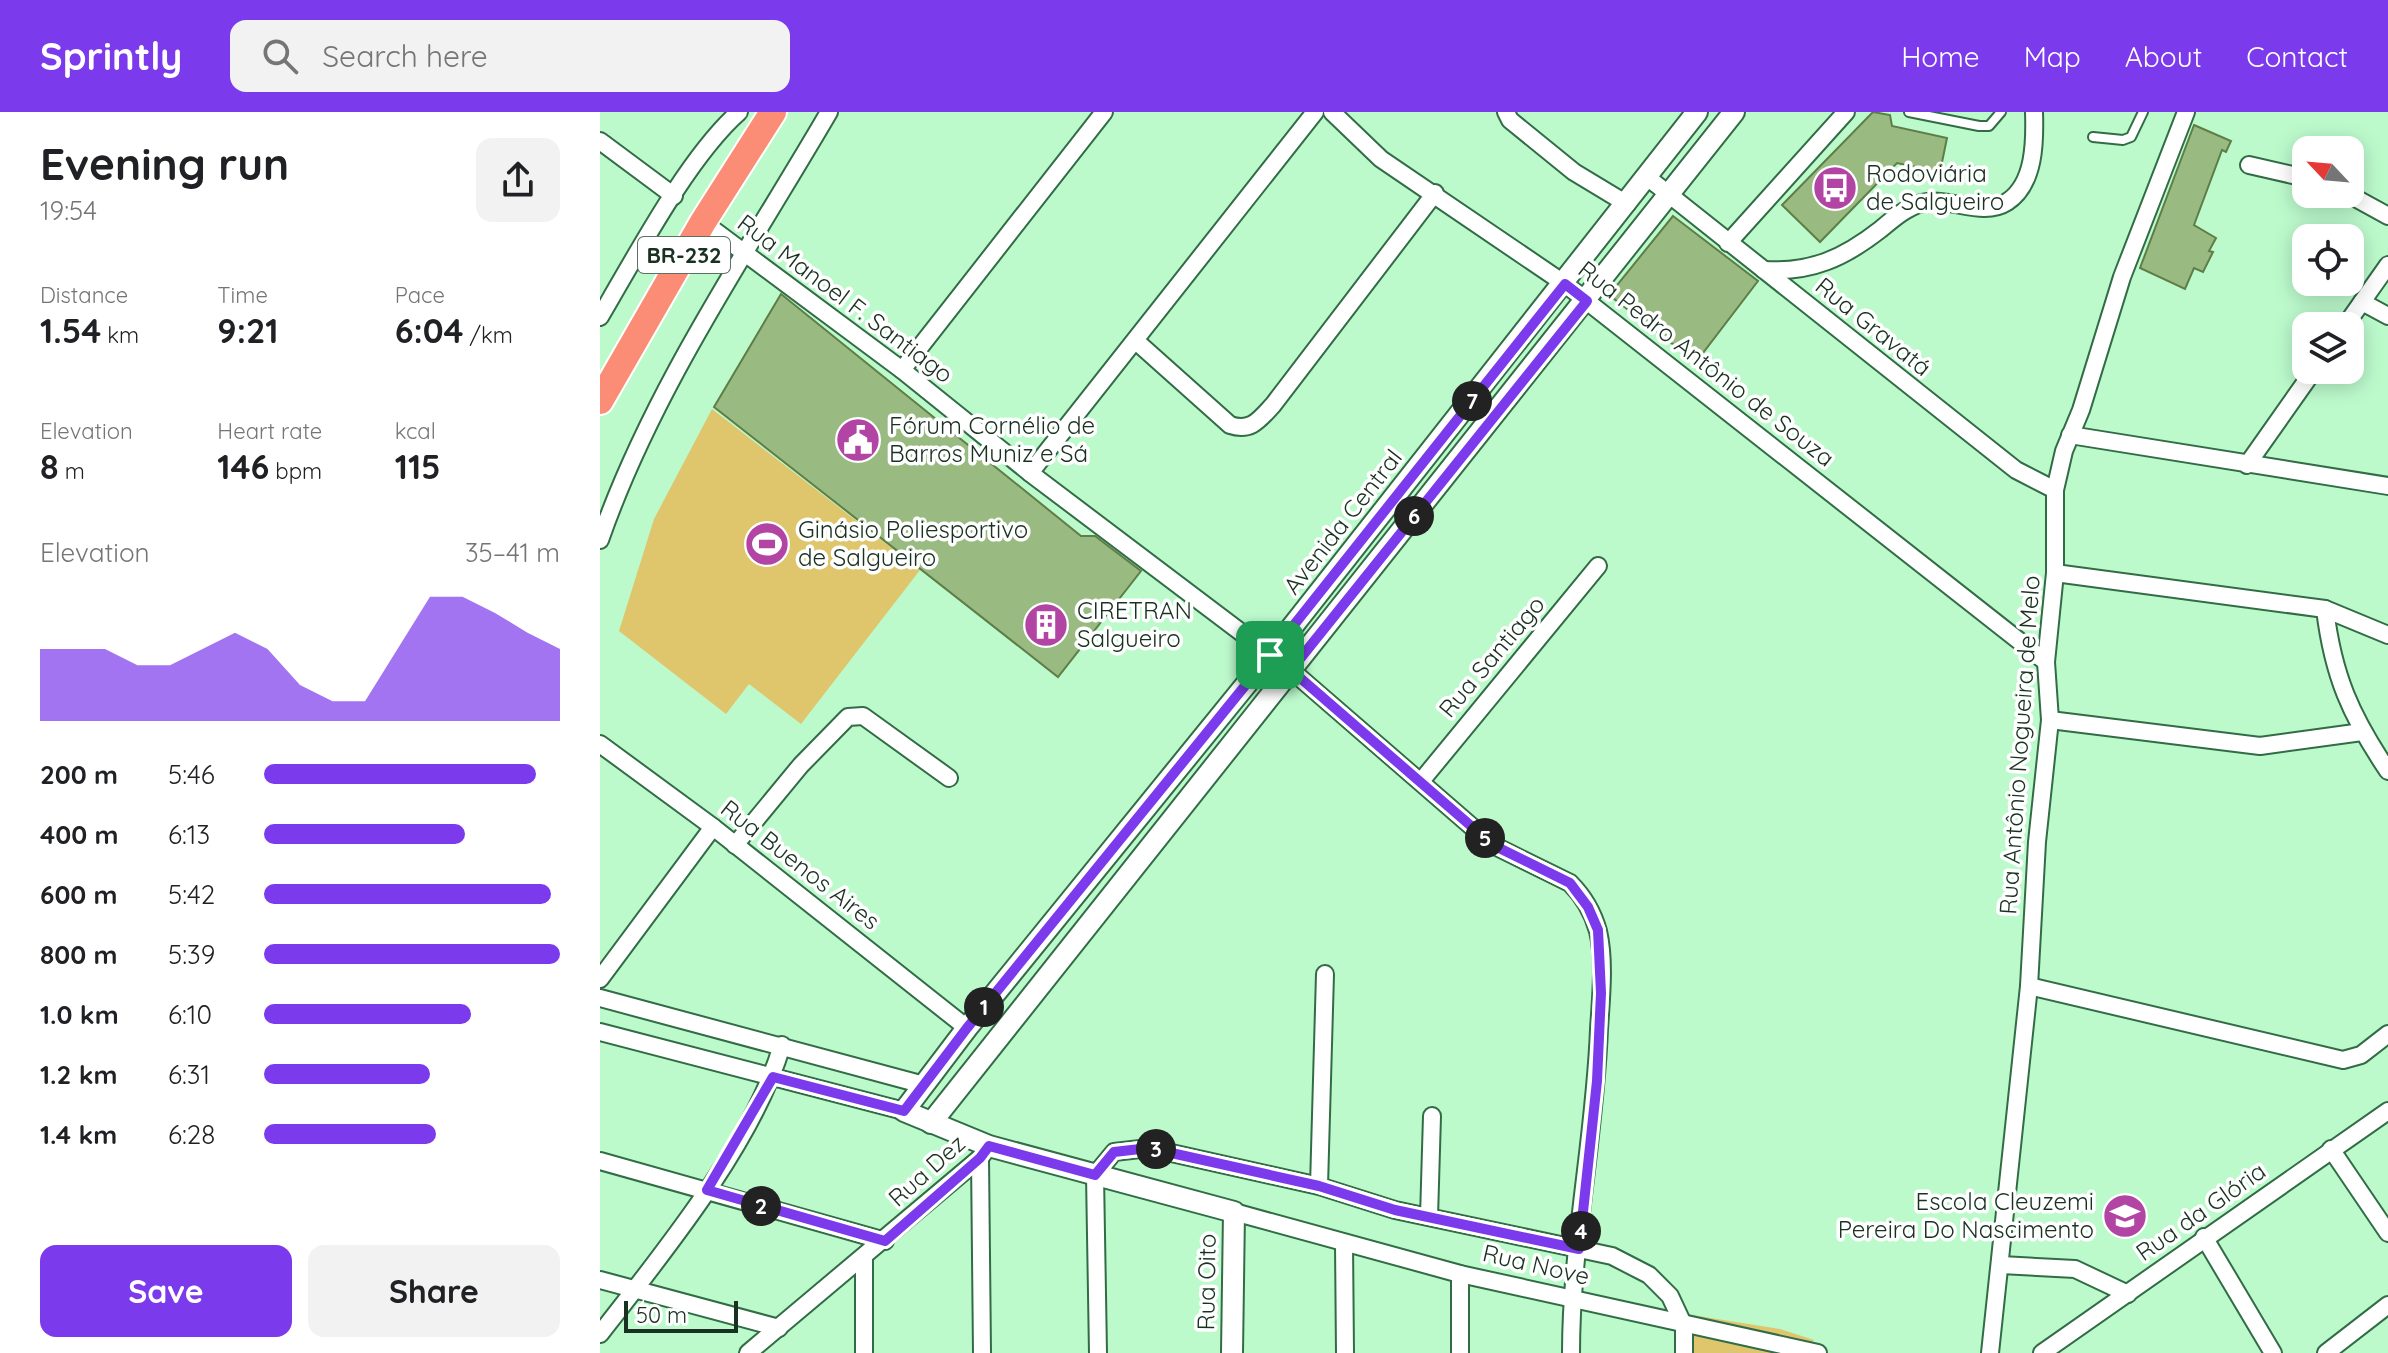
<!DOCTYPE html>
<meta charset="utf-8">
<style>
body{margin:0;font-family:Quicksand,sans-serif;background:#f2f2f2;color:#202124;height:100vh;display:flex;flex-direction:column;font-size:30px;white-space:nowrap}
*{box-sizing:border-box;margin:0}
p{font-size:26px;color:#757577}
.icon{flex:none;width:44px;height:44px;fill:none;stroke:currentColor;stroke-width:2;stroke-linecap:round;stroke-linejoin:round}
.map{position:relative;flex:1;overflow:hidden}
.details{display:flex;flex-direction:column;background:#fff;width:600px}
.details>*{flex:none}
.needle{width:52px;rotate:296deg}
.buttons{position:absolute;left:1692px;top:24px;display:grid;gap:16px}
.buttons a{display:grid;place-items:center;width:72px;height:72px;border-radius:16px;background:#fff;box-shadow:0 4px 20px #0003;font-size:40px}
.scale{position:absolute;left:24px;bottom:20px;width:114px;box-sizing:border-box;padding-left:8px;border:4px solid #193120;border-top:0;font-size:22px;line-height:28px;white-space:nowrap;color:#193120;-webkit-text-stroke:6px #fff;paint-order:stroke}
.pin{position:absolute;display:grid;place-items:center;width:68px;height:68px;color:#fff;margin:-34px;border-radius:16px;box-shadow:0 4px 12px #0006}
.km{position:absolute;width:40px;height:40px;margin:-20px;border-radius:50%;background:#222;color:#fff;font-size:22px;line-height:40px;text-align:center}
.round{display:grid;place-items:center;flex:none;width:84px;height:84px;border-radius:16px;background:#f2f2f2}
.overview{display:flex;align-items:center;justify-content:space-between;height:136px;padding:0 40px}
h1{font-size:44px;font-weight:700;line-height:60px}
.stats{display:grid;grid-template-columns:repeat(3,1fr);gap:12px;height:136px;padding:8px 40px}
.stats div{display:grid;align-content:center}
.stats b{font-size:34px;font-weight:700}
.stats small{font-size:22px;font-weight:400}
.stats p{font-size:22px}
.chart{height:224px;padding:16px 40px}
.chart p{display:flex;justify-content:space-between}
.chart svg{width:100%;height:144px;margin-top:8px;fill:#7c3aed;opacity:.7}
.cta{display:flex;gap:16px;margin-top:auto;padding:16px 40px}
.cta a{flex:1;height:92px;border-radius:16px;background:#7c3aed;color:#fff;font-size:32px;font-weight:700;line-height:92px;text-align:center}
.cta a+a{background:#f2f2f2;color:#202124}
ul{padding:0 40px;list-style:none;font-size:26px}
li{display:grid;grid-template-columns:128px 96px 1fr;align-items:center;height:60px}
li i{height:20px;border-radius:10px;background:#7c3aed}
header{display:flex;align-items:center;gap:48px;box-sizing:border-box;height:112px;padding:0 40px;background:#7c3aed;color:#fff}
header strong{font-size:38px}
nav{display:flex;gap:44px;margin-inline-start:auto;font-size:28px}
.search{width:560px;height:72px;background:#f2f2f2;display:flex;align-items:center;gap:20px;box-sizing:border-box;padding:0 28px;border-radius:16px;color:#757577;font-size:30px}
main{display:flex;flex:1;min-height:0}
.map>svg:first-child{display:block}
.green{fill:#dfc56c}
.building{fill:#99bb81;stroke:#5e7d47;stroke-width:2}
.lines{fill:none;stroke-linecap:round;stroke-linejoin:round}
.service-casing{stroke:#326c46;stroke-width:12}
.minor-casing{stroke:#326c46;stroke-width:20}
.tertiary-casing{stroke:#326c46;stroke-width:24}
.trunk-casing{stroke:#fff;stroke-width:30}
.service{stroke:#fff;stroke-width:8}
.minor{stroke:#fff;stroke-width:16}
.tertiary{stroke:#fff;stroke-width:20}
.trunk{stroke:#fb8c76;stroke-width:26}
.route-casing{stroke:#fff;stroke-width:16}
.route{stroke:#7c3aed;stroke-width:10}
.labels{text-anchor:middle;stroke-width:7;stroke-linejoin:round;paint-order:stroke}
.shield{fill:#fff;stroke:#5e6f63;stroke-width:2}
.shield-label{font-size:22px;font-weight:bold;fill:#193120}
.poi-label{font-size:24px;fill:#193120;stroke:#fff;text-anchor:start}
.street-label{font-size:24px;fill:#193120;stroke:#fff}
</style>
<header>
<strong>Sprintly</strong>
<div class="search"><svg class="icon" aria-label="search" viewBox="0 0 24 24"><circle cx="10" cy="10" r="6"/><path d="M15 15l6 6"/></svg>Search here</div>
<nav><a>Home</a><a>Map</a><a>About</a><a>Contact</a></nav>
</header>
<main>
<section class="details">
<div class="overview"><div><h1>Evening run</h1><p>19:54</p></div><a class="round"><svg class="icon" aria-label="share" viewBox="0 0 24 24"><path d="M12 15V3M7 8l5-5 5 5M5 13v7h14v-7"/></svg></a></div>
<div class="stats">
<div><p>Distance</p><b>1.54<small> km</small></b></div>
<div><p>Time</p><b>9:21</b></div>
<div><p>Pace</p><b>6:04<small> /km</small></b></div>
</div>
<div class="stats">
<div><p>Elevation</p><b>8<small> m</small></b></div>
<div><p>Heart rate</p><b>146<small> bpm</small></b></div>
<div><p>kcal</p><b>115</b></div>
</div>
<div class="chart"><p><span>Elevation</span>35–41 m</p>
<svg viewBox="0 0 160 44" preserveAspectRatio="none"><path d="M0 44V22L10 22L20 22L30 27L40 27L50 22L60 17L70 22L80 33L90 38L100 38L110 22L120 6L130 6L140 11L150 17L160 22V44z"/></svg>
</div>
<ul>
<li><b>200 m</b>5:46<i style="width:92%"></i></li>
<li><b>400 m</b>6:13<i style="width:68%"></i></li>
<li><b>600 m</b>5:42<i style="width:97%"></i></li>
<li><b>800 m</b>5:39<i style="width:100%"></i></li>
<li><b>1.0 km</b>6:10<i style="width:70%"></i></li>
<li><b>1.2 km</b>6:31<i style="width:56%"></i></li>
<li><b>1.4 km</b>6:28<i style="width:58%"></i></li>
</ul>
<div class="cta"><a>Save</a><a>Share</a></div>
</section>
<div class="map">
<svg width="1788" height="1241" viewBox="0 0 1788 1241">
<rect width="100%" height="100%" fill="#bcfacc"/>
<g class="green">
<polygon points="112,297 320,458 201,612 149,572 126,602 19,519 54,407"/>
<polygon points="1092,1203 1180,1217 1214,1228 1206,1241 1090,1241"/>
</g>
<g class="building">
<polygon points="1273,0 1290,3 1292,14 1347,26 1340,60 1297,51 1220,130 1182,93"/>
<polygon points="1594,13 1631,29 1626,40 1622,38 1594,113 1616,126 1609,139 1613,140 1603,160 1594,156 1585,177 1540,156"/>
<polygon points="1073,104 1158,169 1096,250 1009,183"/>
<polygon points="181,182 481,424 495,424 541,459 458,565 114,295"/>
</g>
<g class="lines">
<g class="service-casing">
<g id="service">
<polyline points="1309,0 1379,14 1389,14 1401,0"/>
<polyline points="1493,25 1523,28 1531,25 1543,0"/>
</g>
</g>
<g class="minor-casing">
<g id="minor">
<polyline points="732,0 781,47 965,172 1446,550"/>
<polyline points="906,0 910,8 974,60 1027,92"/>
<polyline points="0,29 74,84"/>
<polyline points="1649,53 1706,66"/>
<polyline points="1047,65 1416,358 1455,378"/>
<polyline points="1748,82 1788,104"/>
<path d="M 103,110 L 302,258 L 430,361 L 691,558 L 893,733 L 970,771 C 983,784 993,801 998,819 C 1005,849 1001,886 999,917 C 995,1025 971,1133 971,1241"/>
<polyline points="1128,131 1246,0"/>
<path d="M 1164,158 C 1211,161 1244,146 1281,117 C 1293,107 1307,95 1322,91 C 1349,84 1382,106 1407,90 C 1435,72 1435,29 1434,0"/>
<polyline points="1762,190 1788,204"/>
<path d="M 0,205 C 36,144 88,45 139,0"/>
<polyline points="1745,214 1788,153"/>
<path d="M 537,230 L 630,313 C 651,320 659,308 673,293 L 835,81"/>
<polyline points="302,258 504,0"/>
<polyline points="1470,323 1788,374"/>
<polyline points="1647,353 1714,258"/>
<polyline points="430,361 715,0"/>
<path d="M 0,428 C 53,276 148,139 229,0"/>
<polyline points="1455,461 1725,497 1788,523"/>
<path d="M 1725,497 C 1733,564 1751,604 1788,659"/>
<polyline points="1450,608 1660,634 1762,620"/>
<polyline points="0,632 113,715 367,916"/>
<polyline points="822,668 998,454"/>
<polyline points="135,733 201,653 248,605 263,604 349,666"/>
<polyline points="0,867 113,715"/>
<polyline points="1429,874 1743,948 1761,943 1788,922"/>
<polyline points="0,886 324,973"/>
<polyline points="0,920 304,999"/>
<polyline points="1731,1037 1788,1121"/>
<polyline points="380,1046 382,1241"/>
<polyline points="0,1049 285,1129"/>
<polyline points="719,1074 725,862"/>
<polyline points="634,1100 860,1162 1218,1241"/>
<polyline points="829,1105 832,1004"/>
<polyline points="1604,1125 1673,1241"/>
<polyline points="744,1131 745,1241"/>
<polyline points="1401,1153 1475,1157 1528,1182"/>
<polyline points="860,1162 860,1241"/>
<polyline points="0,1168 179,1216"/>
<path d="M 0,1222 C 63,1141 154,1030 182,933"/>
<polyline points="148,1241 380,1046 389,1034"/>
<polyline points="264,1241 264,1147"/>
<polyline points="498,1241 495,1063 514,1040 549,1036 719,1074 795,1098 1012,1144 1049,1163 1070,1184 1084,1214 1084,1241"/>
<polyline points="1390,1241 1429,874 1437,730 1450,608 1446,550 1455,461 1455,378 1464,339 1481,298 1522,165 1586,0"/>
<polyline points="1442,1241 1788,999"/>
<polyline points="1726,1241 1788,1193"/>
</g>
</g>
<g class="tertiary-casing">
<g id="tertiary">
<polyline points="331,1011 1134,0"/>
<polyline points="632,1241 634,1100 389,1034 304,999 367,916 670,543 1097,0"/>
</g>
</g>
<g class="trunk-casing">
<polyline id="trunk" points="0,289 103,110 173,0"/>
</g>
<use href="#service" class="service"/>
<use href="#minor" class="minor"/>
<use href="#tertiary" class="tertiary"/>
<use href="#trunk" class="trunk"/>
</g>
<g class="lines">
<g class="route-casing">
<polygon id="route" points="965,172 987,189 691,558 893,733 970,771 988,795 998,818 1001,881 997,969 979,1137 795,1098 719,1074 549,1036 514,1040 495,1063 389,1034 380,1046 285,1129 107,1078 173,965 304,999 367,916 670,543"/>
</g>
<use href="#route" class="route"/>
</g>
<defs>
<g id="bus-disc" transform="scale(2.3)"><circle r="9.5" fill="#b245a4" stroke="#fff"/><path d="M-5-6H5V4H4V6H2V4H-2V6H-4V4H-5ZM-3.5-4V0h7V-4ZM-3.5 1.2v1.5H-2V1.2ZM2 1.2v1.5H3.5V1.2Z" fill="#fff"/></g>
<g id="civic-disc" transform="scale(2.3)"><circle r="9.5" fill="#b245a4" stroke="#fff"/><path d="M-.6-6.5H3V-4.5H.6V-3L4-1V1h2V6H-6V1h2V-1L-.6-3ZM-1.2 2.5V6h2.4V2.5Z" fill="#fff"/></g>
<g id="stadium-disc" transform="scale(2.3)"><circle r="9.5" fill="#b245a4" stroke="#fff"/><path d="M0-5a6.5 5 0 1 0 0 10a6.5 5 0 1 0 0-10ZM-3.5-1.8h7v3.6h-7Z" fill="#fff"/></g>
<g id="building-disc" transform="scale(2.3)"><circle r="9.5" fill="#b245a4" stroke="#fff"/><path d="M-4-6H4V6H1V3H-1V6H-4ZM-2.5-4.3h1.7v1.8h-1.7ZM.8-4.3h1.7v1.8H.8ZM-2.5-1h1.7V.8h-1.7ZM.8-1h1.7V.8H.8Z" fill="#fff"/></g>
<g id="school-disc" transform="scale(2.3)"><circle r="9.5" fill="#b245a4" stroke="#fff"/><path d="M0-5L7-2L0 1L-7-2ZM-4 1L0 2.5L4 1V4Q0 6-4 4Z" fill="#fff"/></g>
</defs>
<g fill-rule="evenodd">
<use href="#bus-disc" x="1235" y="76"/>
<use href="#civic-disc" x="258" y="328"/>
<use href="#stadium-disc" x="167" y="432"/>
<use href="#building-disc" x="446" y="513"/>
<use href="#school-disc" x="1525" y="1104"/>
</g>
<g class="labels">
<rect class="shield" x="38" y="125" width="92" height="36" rx="6"/>
<g class="shield-label">
<text x="84" y="151">BR-232</text>
</g>
<g class="poi-label">
<text x="1266" y="70">Rodoviária<tspan x="1266" dy="28">de Salgueiro</tspan></text>
<text x="289" y="322">Fórum Cornélio de<tspan x="289" dy="28">Barros Muniz e Sá</tspan></text>
<text x="198" y="426">Ginásio Poliesportivo<tspan x="198" dy="28">de Salgueiro</tspan></text>
<text x="477" y="507">CIRETRAN<tspan x="477" dy="28">Salgueiro</tspan></text>
<text x="1494" y="1098" text-anchor="end">Escola Cleuzemi<tspan x="1494" dy="28">Pereira Do Nascimento</tspan></text>
</g>
<g class="street-label">
<text transform="translate(245 187) rotate(37)" y="8">Rua Manoel F. Santiago</text>
<text transform="translate(1273 215) rotate(39)" y="8">Rua Gravatá</text>
<text transform="translate(1106 252) rotate(38)" y="8">Rua Pedro Antônio de Souza</text>
<text transform="translate(743 410) rotate(-52)" y="8">Avenida Central</text>
<text transform="translate(892 545) rotate(-50)" y="8">Rua Santiago</text>
<text transform="translate(1420 633) rotate(-86)" y="8">Rua Antônio Nogueira de Melo</text>
<text transform="translate(200 753) rotate(38)" y="8">Rua Buenos Aires</text>
<text transform="translate(327 1059) rotate(-42)" y="8">Rua Dez</text>
<text transform="translate(1601 1100) rotate(-35)" y="8">Rua da Glória</text>
<text transform="translate(936 1153) rotate(13)" y="8">Rua Nove</text>
<text transform="translate(607 1170) rotate(-89)" y="8">Rua Oito</text>
</g>
</g>
</svg>
<div class="buttons">
<a><svg class="needle" viewBox="-14 -14 28 28"><path d="M0-13l5 13h-10z" fill="#e53935"/><path d="M0 13l5-13h-10z" fill="#757577"/></svg></a>
<a><svg class="icon" aria-label="locate" viewBox="0 0 24 24"><circle cx="12" cy="12" r="6"/><path d="M12 2v4M12 18v4M2 12h4M18 12h4"/></svg></a>
<a><svg class="icon" aria-label="layers" viewBox="0 0 24 24"><path d="M12 4l9 5-9 5-9-5zM3 14l9 5 9-5"/></svg></a>
</div>
<div class="scale">50 m</div>
<div class="pin" style="left:670px;top:543px;background:#1e9e55"><svg class="icon" aria-label="arrive" viewBox="0 0 24 24"><path d="M6 21V4h12l-3 4 3 4H6"/></svg></div>
<b class="km" style="left:384px;top:895px">1</b>
<b class="km" style="left:161px;top:1094px">2</b>
<b class="km" style="left:556px;top:1037px">3</b>
<b class="km" style="left:981px;top:1119px">4</b>
<b class="km" style="left:885px;top:726px">5</b>
<b class="km" style="left:814px;top:404px">6</b>
<b class="km" style="left:872px;top:289px">7</b>
</div>
</main>
